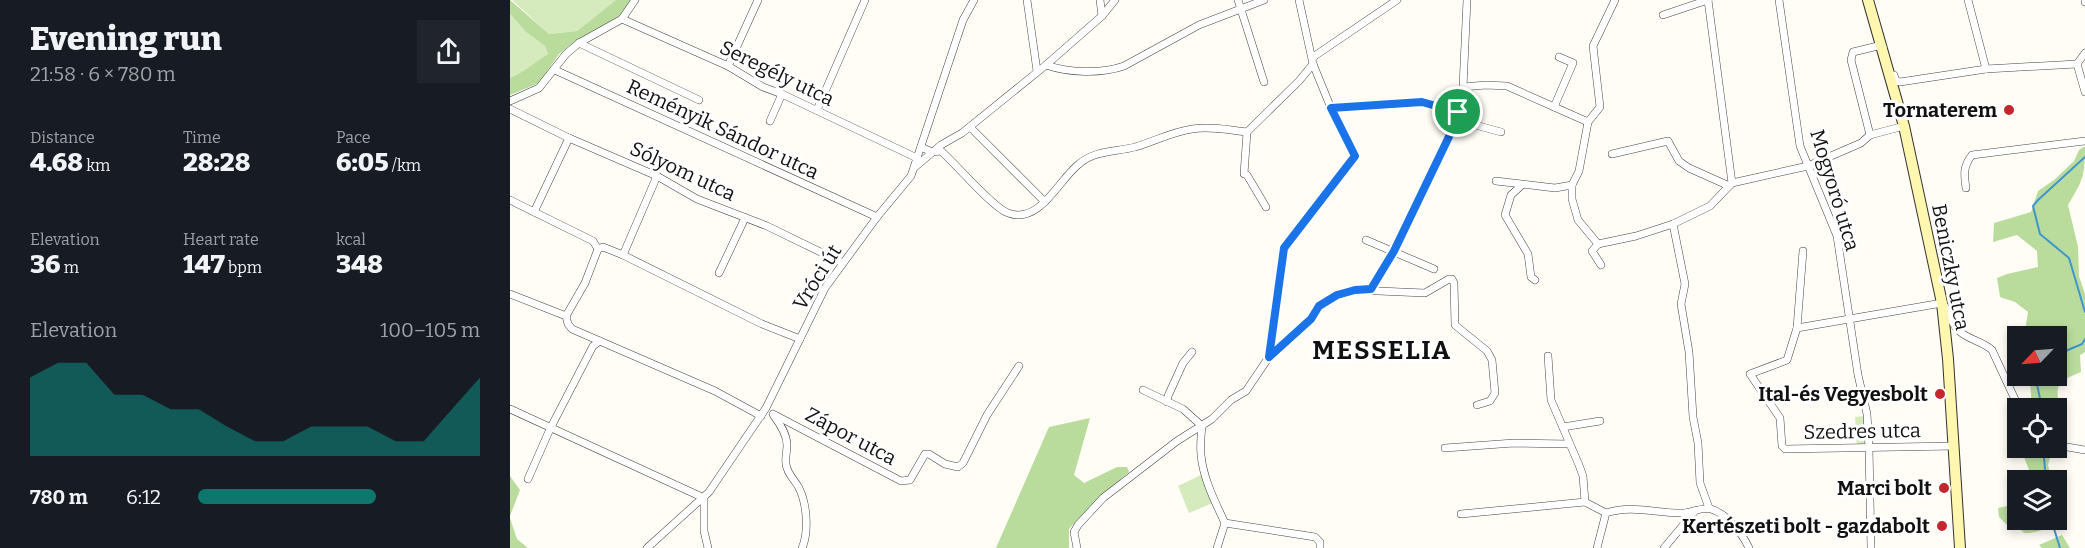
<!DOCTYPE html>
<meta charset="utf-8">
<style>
body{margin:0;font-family:Bitter,serif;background:#20242c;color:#f1f3f6;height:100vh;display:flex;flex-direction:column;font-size:22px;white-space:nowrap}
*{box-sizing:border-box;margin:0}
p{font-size:20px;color:#9ea1a6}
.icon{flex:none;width:33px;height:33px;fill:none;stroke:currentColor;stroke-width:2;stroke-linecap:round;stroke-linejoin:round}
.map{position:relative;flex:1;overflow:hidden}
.sheet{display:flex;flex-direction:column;background:#171b24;width:510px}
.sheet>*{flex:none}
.needle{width:39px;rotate:245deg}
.controls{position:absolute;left:1497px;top:326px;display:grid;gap:12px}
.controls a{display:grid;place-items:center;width:60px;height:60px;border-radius:0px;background:#171b24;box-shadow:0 3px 9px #0003;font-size:30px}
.pin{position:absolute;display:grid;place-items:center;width:51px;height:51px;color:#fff;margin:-26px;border:3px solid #fff;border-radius:50%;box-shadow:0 2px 6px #0007}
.round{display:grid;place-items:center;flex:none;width:63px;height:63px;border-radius:0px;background:#20242c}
.headline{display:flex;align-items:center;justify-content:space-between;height:102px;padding:0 30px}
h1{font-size:33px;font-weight:800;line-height:45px}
.metrics{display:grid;grid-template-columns:repeat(3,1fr);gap:9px;height:102px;padding:6px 30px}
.metrics div{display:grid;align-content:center}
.metrics b{font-size:26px;font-weight:800}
.metrics small{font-size:16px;font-weight:400}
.metrics p{font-size:16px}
.chart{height:168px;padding:12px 30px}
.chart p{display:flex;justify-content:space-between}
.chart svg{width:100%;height:108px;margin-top:6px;fill:#0f766e;opacity:.7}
ul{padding:0 30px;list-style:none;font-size:20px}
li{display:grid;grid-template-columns:96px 72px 1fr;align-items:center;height:45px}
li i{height:15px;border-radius:8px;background:#0f766e}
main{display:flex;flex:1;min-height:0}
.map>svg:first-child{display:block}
.green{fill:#d5ebbd}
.forest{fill:#b9dc9c}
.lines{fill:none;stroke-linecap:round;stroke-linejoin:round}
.stream{stroke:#3f96cf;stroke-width:2}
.street-casing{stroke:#444;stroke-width:8}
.secondary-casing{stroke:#333;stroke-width:12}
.street{stroke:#fff;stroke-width:7}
.secondary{stroke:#fff6b0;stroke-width:10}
.route-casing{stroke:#fff;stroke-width:12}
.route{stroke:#1a73e8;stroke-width:8}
.poi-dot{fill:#c4262e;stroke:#fff;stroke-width:2}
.labels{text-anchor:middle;stroke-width:6;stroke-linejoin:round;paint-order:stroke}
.street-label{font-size:20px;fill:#111;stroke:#fff}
.poi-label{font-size:20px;font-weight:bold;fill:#111;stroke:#fff;text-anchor:end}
.district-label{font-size:26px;font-weight:bold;letter-spacing:1.5px;fill:#111;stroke:#fff}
</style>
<main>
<section class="sheet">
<div class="headline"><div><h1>Evening run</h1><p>21:58 · 6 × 780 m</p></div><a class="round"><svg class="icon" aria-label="share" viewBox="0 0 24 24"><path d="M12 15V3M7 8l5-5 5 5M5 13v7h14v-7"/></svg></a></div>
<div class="metrics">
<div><p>Distance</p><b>4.68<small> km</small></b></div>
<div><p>Time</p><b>28:28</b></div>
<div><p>Pace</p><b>6:05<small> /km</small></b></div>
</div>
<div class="metrics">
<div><p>Elevation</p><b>36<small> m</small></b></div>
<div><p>Heart rate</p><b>147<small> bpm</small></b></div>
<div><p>kcal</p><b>348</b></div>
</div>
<div class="chart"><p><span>Elevation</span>100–105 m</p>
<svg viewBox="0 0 160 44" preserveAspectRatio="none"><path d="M0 44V12L10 6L20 6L30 19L40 19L50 25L60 25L70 32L80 38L90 38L100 32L110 32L120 32L130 38L140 38L150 25L160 12V44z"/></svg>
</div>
<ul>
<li><b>780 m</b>6:12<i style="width:63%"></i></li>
</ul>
</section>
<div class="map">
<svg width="1575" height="548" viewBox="0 0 1575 548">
<rect width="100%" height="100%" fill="#fffdf5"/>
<g class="green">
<polygon points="2,0 106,0 67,31 39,34"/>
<path d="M 0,14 L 16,32 L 35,46 L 38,54 C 25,62 14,72 0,78 Z"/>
<polygon points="1355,416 1358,446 1347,446 1345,417"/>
<polygon points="693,474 703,503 679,513 668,486"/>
</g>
<g class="forest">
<path d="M 0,0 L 39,34 L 67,31 L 106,0 L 122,0 L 111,14 L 93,28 L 64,42 L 49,54 L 29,83 L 0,95 L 0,78 C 14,72 25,62 38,54 L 35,46 L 16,32 L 0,14 Z"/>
<path d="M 1575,146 C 1575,176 1573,180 1558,205 L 1568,247 L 1569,276 L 1575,294 L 1575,352 L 1570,355 L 1571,372 C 1538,385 1551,388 1547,415 L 1546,408 L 1522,408 L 1520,382 L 1522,375 L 1546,375 L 1546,336 L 1514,336 L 1518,312 L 1505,302 L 1490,297 L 1487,278 L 1497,274 L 1528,267 L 1527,251 L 1507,235 L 1483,242 L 1484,223 L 1521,212 L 1528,191 L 1544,180 L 1564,161 L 1569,150 Z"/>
<polygon points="580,418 564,475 574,483 607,467 617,467 619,472 587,499 559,529 559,548 486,548 539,427"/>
<polygon points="1517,447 1538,447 1546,451 1546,455 1540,458 1538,465 1542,480 1523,480 1512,452"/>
<polygon points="0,476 10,490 0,516"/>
<path d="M 1547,501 L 1552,519 C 1540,527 1530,533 1514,533 L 1509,528 L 1500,528 L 1489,517 L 1488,508 L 1507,504 L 1508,519 L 1546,519 Z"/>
<polygon points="0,518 7,539 18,548 0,548"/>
<polygon points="1552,535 1560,548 1532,548 1529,545"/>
</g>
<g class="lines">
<g class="stream">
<polyline points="1575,157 1528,200 1523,206 1530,234 1559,258 1575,312"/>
<polyline points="1546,355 1572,344 1575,339"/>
<polyline points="1525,375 1532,408"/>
<polyline points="1535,447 1534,458 1536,480"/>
<polyline points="1541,519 1550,548"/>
</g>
<g class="street-casing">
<g id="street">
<polyline points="517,0 527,71"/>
<polyline points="590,0 592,16"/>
<polyline points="728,0 754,82"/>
<polyline points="789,0 803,64 821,108 912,102 948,112"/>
<polyline points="1198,0 1222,183"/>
<polyline points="1269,0 1290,146 1327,236 1348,375 1357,414 1359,448 1361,548"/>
<polyline points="1458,0 1476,69"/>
<polyline points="1575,0 1575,2"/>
<polyline points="1153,15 1198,0"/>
<polyline points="112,19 218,66 253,87 272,94 407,158"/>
<polyline points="69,43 189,100"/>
<polyline points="1575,53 1567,64 1575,92"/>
<polyline points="803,57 887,0"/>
<path d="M 536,65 C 559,73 591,74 614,66 L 689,25 L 754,0"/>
<polyline points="218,66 248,0"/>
<polyline points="45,70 367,217"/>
<polyline points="1384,75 1386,81 1390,82 1476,69 1567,64"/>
<polyline points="953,87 976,85 997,86 1078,122"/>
<polyline points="0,101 29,88 56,54 69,43 112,19 125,0"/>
<polyline points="1044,107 1063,63 1049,57"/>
<polyline points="0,109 59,138 147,176 187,199 257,226 333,263"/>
<polyline points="307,110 355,0"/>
<polyline points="947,120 991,132"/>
<polyline points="260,121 272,94"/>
<polyline points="460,127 535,202"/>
<polyline points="737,132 789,81 803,64"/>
<polyline points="737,132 734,174 737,175 756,207"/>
<polyline points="1360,135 1341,60 1343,52 1372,45 1373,47"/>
<path d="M 411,147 L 422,152 L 431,151 C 446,164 483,208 498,213 C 530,225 549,179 569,164 C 585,150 606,152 625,147 C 645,141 662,132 682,129 C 700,126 720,130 737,132"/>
<polyline points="1102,154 1158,141 1169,161 1179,168 1217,185"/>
<polyline points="405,167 431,145 452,133 536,65 592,16 605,0"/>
<polyline points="986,181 1045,188 1062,185"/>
<polyline points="1012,185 1001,195 995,215 1018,254 1021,277 1025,280"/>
<path d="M 1456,188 C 1454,175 1453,166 1462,155 L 1575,141"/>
<polyline points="0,200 83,241 88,249"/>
<polyline points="24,212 59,138"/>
<polyline points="1163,224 1175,284 1171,304 1179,352 1183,417 1188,443 1190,483 1199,508"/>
<polyline points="856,240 924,269"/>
<polyline points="1088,244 1126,236 1163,224 1200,206 1222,183 1298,166 1351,143 1360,135 1394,126"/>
<polyline points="1088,244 1068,220 1062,199 1062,185 1069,171 1078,122 1090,107 1083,46 1105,0"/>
<polyline points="1088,244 1082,251 1091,265"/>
<polyline points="88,249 93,247 113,255 252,324 290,339"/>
<polyline points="1293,251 1287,328 1277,360 1240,374 1270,418 1272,446 1275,449 1444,446"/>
<polyline points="113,255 147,176"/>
<polyline points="209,273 235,218"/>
<polyline points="861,289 884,251 947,120 953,87 957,0"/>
<polyline points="0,294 56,316"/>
<polyline points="56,316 58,324 62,329 205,391 251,416"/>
<polyline points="56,316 75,283 88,249"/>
<path d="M 1287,328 L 1432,303 C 1441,311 1440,324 1449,331 C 1459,340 1472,341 1482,350 L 1509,408"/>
<polyline points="1038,356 1041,400 1069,465 1073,476 1075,502 1096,513"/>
<polyline points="759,357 774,248 845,156 821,108"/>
<polyline points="633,390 673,409 692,426"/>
<polyline points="657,402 658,396 673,363 682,352"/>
<polyline points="0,409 194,498 194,531 198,548"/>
<polyline points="263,414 391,481 400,480 415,454 419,454 435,464 448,467 453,463 477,415 509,366"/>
<path d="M 264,416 C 270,424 277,434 277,445 C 277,451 275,458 276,464 C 277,474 285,480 289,488 C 297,504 299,532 292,548"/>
<path d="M 692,426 C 691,435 690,445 691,455 C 693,478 705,502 715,523 L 707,548"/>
<polyline points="1053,427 1090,421"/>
<polyline points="1546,445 1575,450"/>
<polyline points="935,448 1004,443 1059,444"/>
<polyline points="18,479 40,429 83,346 90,341"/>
<polyline points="951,514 1075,502"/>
<polyline points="715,523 805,537 810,542 810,548"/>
<polyline points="137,548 199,492 256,408 315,288 367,217 401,176 453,20 464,0"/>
<polyline points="567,548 564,532 568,525 593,498 667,441 702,419 721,400 736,391 759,357 801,319 809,306 827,295 845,290 915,293 939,279 942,279 944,283 945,325 977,351 982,360 985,393 980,401 967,405"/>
<path d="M 1087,548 L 1096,513 C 1123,504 1147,514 1174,513 C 1182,512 1193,507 1201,509 C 1217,514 1232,533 1239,548"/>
<polyline points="1154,548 1185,511"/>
</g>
</g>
<g class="secondary-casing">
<polyline id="secondary" points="1358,0 1394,126 1432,303 1438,359 1450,548"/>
</g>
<use href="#street" class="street"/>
<use href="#secondary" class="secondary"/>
</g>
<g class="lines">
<g class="route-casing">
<polygon id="route" points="912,102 948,112 947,120 884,251 861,289 845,290 827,295 809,306 801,319 759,357 774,248 845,156 821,108"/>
</g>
<use href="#route" class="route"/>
</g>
<g class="poi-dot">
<circle cx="1499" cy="110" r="6"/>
<circle cx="1430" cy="394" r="6"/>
<circle cx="1434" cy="488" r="6"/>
<circle cx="1432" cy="526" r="6"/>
</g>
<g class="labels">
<g class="street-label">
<text transform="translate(267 73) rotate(26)" y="7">Seregély utca</text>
<text transform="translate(213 129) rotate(25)" y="7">Reményik Sándor utca</text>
<text transform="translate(173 171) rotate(25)" y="7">Sólyom utca</text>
<text transform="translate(1325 190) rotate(73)" y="7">Mogyoró utca</text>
<text transform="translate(1441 267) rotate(79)" y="7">Beniczky utca</text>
<text transform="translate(307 277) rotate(-58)" y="7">Vróci út</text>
<text transform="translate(1352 431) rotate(-1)" y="7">Szedres utca</text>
<text transform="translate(341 436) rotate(28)" y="7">Zápor utca</text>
</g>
<g class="poi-label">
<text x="1487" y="117">Tornaterem</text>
<text x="1418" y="401">Ital-és Vegyesbolt</text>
<text x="1422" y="495">Marci bolt</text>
<text x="1420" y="533">Kertészeti bolt - gazdabolt</text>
</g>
<g class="district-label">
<text x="872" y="359">MESSELIA</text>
</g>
</g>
</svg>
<div class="controls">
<a><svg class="needle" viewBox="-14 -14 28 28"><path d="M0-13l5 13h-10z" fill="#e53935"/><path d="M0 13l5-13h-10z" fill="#9ea1a6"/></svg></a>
<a><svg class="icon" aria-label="locate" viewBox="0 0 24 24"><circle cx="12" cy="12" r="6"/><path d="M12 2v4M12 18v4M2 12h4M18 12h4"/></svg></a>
<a><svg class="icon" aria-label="layers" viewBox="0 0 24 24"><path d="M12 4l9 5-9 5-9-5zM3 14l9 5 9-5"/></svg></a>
</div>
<div class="pin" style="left:948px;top:112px;background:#1e9e55"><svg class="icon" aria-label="arrive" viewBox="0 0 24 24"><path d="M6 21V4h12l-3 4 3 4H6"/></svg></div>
</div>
</main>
